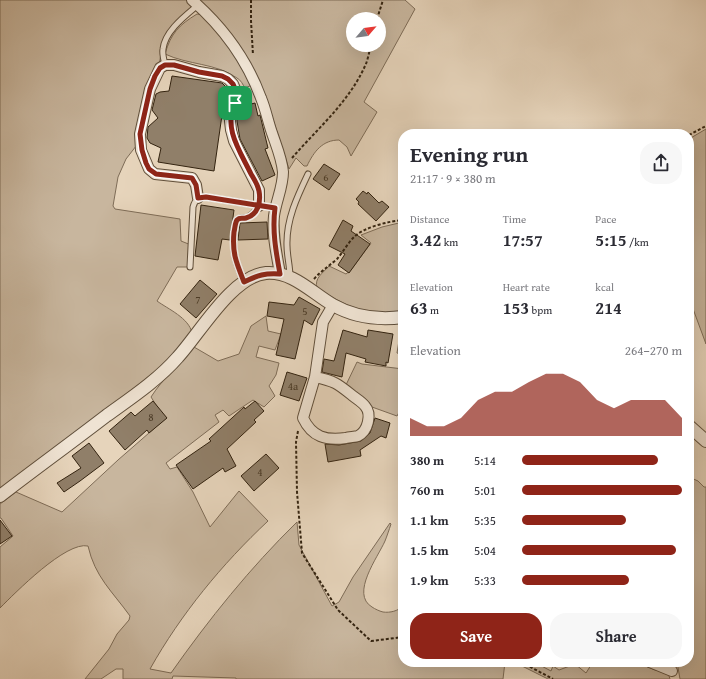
<!DOCTYPE html>
<meta charset="utf-8">
<style>
body{margin:0;font-family:"Gentium Book Plus",serif;background:#f7f7f7;color:#2b2b33;height:100vh;display:flex;flex-direction:column;font-size:15px;white-space:nowrap}
*{box-sizing:border-box;margin:0}
p{font-size:13px;color:#7c7c81}
.icon{flex:none;width:22px;height:22px;fill:none;stroke:currentColor;stroke-width:2;stroke-linecap:round;stroke-linejoin:round}
.map{position:relative;flex:1;overflow:hidden}
.sheet{position:absolute;left:398px;top:129px;width:296px;height:538px;display:flex;flex-direction:column;background:#fff;border-radius:16px;box-shadow:0 4px 16px #0002}
.sheet>*{flex:none}
.needle{width:26px;rotate:62deg}
.controls{position:absolute;left:346px;top:12px;display:grid;gap:8px}
.controls a{display:grid;place-items:center;width:40px;height:40px;border-radius:50%;background:#fff;box-shadow:0 4px 16px #0002;font-size:20px}
.pin{position:absolute;display:grid;place-items:center;width:34px;height:34px;color:#fff;margin:-17px;border-radius:8px;box-shadow:0 2px 6px #0006}
.round{display:grid;place-items:center;flex:none;width:42px;height:42px;border-radius:16px;background:#f7f7f7}
.headline{display:flex;align-items:center;justify-content:space-between;height:68px;padding:0 12px}
h1{font-size:22px;font-weight:600;line-height:30px}
.figures{display:grid;grid-template-columns:repeat(3,1fr);gap:6px;height:68px;padding:4px 12px}
.figures div{display:grid;align-content:center}
.figures b{font-size:17px;font-weight:600}
.figures small{font-size:11px;font-weight:400}
.figures p{font-size:11px}
.chart{height:112px;padding:8px 12px}
.chart p{display:flex;justify-content:space-between}
.chart svg{width:100%;height:72px;margin-top:4px;fill:#8f2418;opacity:.7}
.primary-button{display:flex;gap:8px;margin-top:auto;padding:8px 12px}
.primary-button a{flex:1;height:46px;border-radius:16px;background:#8f2418;color:#fff;font-size:16px;font-weight:600;line-height:46px;text-align:center}
.primary-button a+a{background:#f7f7f7;color:#2b2b33}
ul{padding:0 12px;list-style:none;font-size:13px}
li{display:grid;grid-template-columns:64px 48px 1fr;align-items:center;height:30px}
li i{height:10px;border-radius:5px;background:#8f2418}
.map>svg:first-child{display:block}
.green{fill:#c8b69e;stroke:#7e6c57;fill-rule:evenodd}
.building{fill:#907f69;stroke:#332310}
.lines{fill:none;stroke-linecap:round;stroke-linejoin:round}
.service-casing{stroke:#604f3b;stroke-width:7}
.minor-casing{stroke:#604f3b;stroke-width:12}
.tertiary-casing{stroke:#604f3b;stroke-width:14}
.path{stroke:#332310;stroke-width:2;stroke-dasharray:3 2;stroke-linecap:butt}
.service{stroke:#efe3d3;stroke-width:5}
.minor{stroke:#efe3d3;stroke-width:10}
.tertiary{stroke:#efe3d3;stroke-width:12}
.route-casing{stroke:#fff;stroke-width:8}
.route{stroke:#8f2418;stroke-width:5}
.labels{text-anchor:middle;stroke-width:4;stroke-linejoin:round;paint-order:stroke}
.number-label{font-size:11px;fill:#4a3a26}
</style>
<div class="map">
<svg width="706" height="679" viewBox="0 0 706 679">
<rect width="100%" height="100%" fill="#e6d4bb"/>
<filter id="stains"><feTurbulence type="fractalNoise" baseFrequency=".005" numOctaves="4"/><feColorMatrix values="0 0 0 0 .2 0 0 0 0 .09 0 0 0 0 .02 0 0 0 .5 -.17"/></filter>
<radialGradient id="worn" r=".72"><stop offset=".6" stop-color="#630" stop-opacity="0"/><stop offset="1" stop-color="#630" stop-opacity=".3"/></radialGradient>
<g class="green">
<path d="M 0,0 L 186,0 L 193,7 L 190,9 L 162,47 L 159,66 L 140,141 L 126,159 L 118,177 L 113,206 L 115,209 L 180,219 L 181,241 L 191,245 L 188,267 L 177,267 L 157,301 C 168,309 189,318 192,333 L 163,365 L 138,385 L 0,490 Z"/>
<path d="M 198,0 L 405,0 L 415,9 L 364,102 L 377,112 L 351,156 L 347,147 L 339,140 C 323,140 314,151 307,166 L 304,166 L 296,158 L 289,169 L 270,110 ZM 353,19 L 379,19 L 379,45 L 353,45 Z"/>
<path d="M 197,14 L 203,15 L 211,26 L 215,27 L 220,32 L 252,85 L 245,88 C 243,85 241,80 237,78 C 216,63 188,65 165,54 C 171,33 179,25 197,14 Z"/>
<polygon points="706,129 706,344 689,298 689,139"/>
<path d="M 403,222 L 403,311 C 367,318 346,306 317,288 C 314,278 323,273 329,266 L 346,274 L 351,270 L 371,243 L 361,235 L 382,227 Z"/>
<path d="M 266,316 L 268,331 L 281,334 L 275,350 L 259,346 L 256,357 L 279,363 L 276,375 L 269,386 L 275,396 L 264,407 L 253,400 L 229,416 L 223,410 L 215,415 L 219,422 L 166,463 L 170,469 L 177,467 L 193,492 L 210,527 L 239,491 L 268,521 C 222,564 181,614 150,669 L 171,673 C 209,619 250,568 297,522 L 299,545 L 332,606 L 339,602 L 353,577 L 390,523 L 391,524 C 389,530 387,536 385,541 C 378,557 350,594 372,607 C 375,609 379,611 383,612 C 390,613 398,611 403,606 L 403,662 L 505,662 L 503,679 L 236,679 L 236,678 L 173,676 L 172,679 L 123,679 L 123,669 L 116,669 L 101,679 L 85,679 L 109,649 L 117,634 L 129,620 L 130,616 C 112,591 95,577 88,546 C 66,541 15,593 0,608 L 0,547 L 13,536 L 1,518 L 0,518 L 0,504 L 16,492 L 62,512 L 118,460 L 165,419 L 151,397 C 163,378 180,364 194,347 L 218,361 L 239,354 L 251,326 Z"/>
<polygon points="402,322 403,322 403,355 397,353"/>
<polygon points="357,362 362,364 403,369 403,405 397,416 372,407 345,387"/>
<polygon points="689,477 698,481 704,487 706,487 706,679 680,679 677,662 689,662"/>
<polygon points="514,662 534,662 551,671 553,666 559,670 575,664 586,673 591,665 588,662 636,662 655,670 663,671 668,673 670,679 548,679"/>
</g>
<g class="building">
<polygon points="172,76 222,83 226,87 214,171 158,162 161,148 150,143 147,138 148,127 158,118 152,110 156,94 160,92 169,91"/>
<polygon points="255,103 258,116 260,115 268,148 265,149 275,175 262,181 240,139 237,121 237,113 240,107"/>
<polygon points="324,164 340,174 329,190 313,179"/>
<polygon points="363,191 367,194 368,192 379,203 382,201 389,207 376,221 358,204 359,202 356,199"/>
<polygon points="201,205 234,210 230,240 222,239 218,260 195,256"/>
<polygon points="343,220 353,226 351,231 370,244 349,273 338,265 345,254 329,246"/>
<polygon points="267,222 268,239 238,240 240,223"/>
<polygon points="200,280 217,294 196,318 180,304"/>
<polygon points="299,297 320,309 312,325 304,320 295,359 276,355 284,319 267,316 269,302 294,305"/>
<polygon points="343,330 367,337 368,330 393,334 388,363 386,362 386,366 365,362 366,359 346,353 342,377 322,372 324,359 334,361"/>
<polygon points="287,372 307,378 299,401 280,395"/>
<polygon points="153,401 167,418 149,433 147,430 125,450 109,431 131,412 135,416"/>
<polygon points="255,401 264,411 254,420 256,422 227,449 236,466 225,472 223,468 193,489 176,465 211,441 209,439 244,407 245,409"/>
<polygon points="375,418 390,423 386,438 381,436 360,450 361,456 328,462 325,444 339,445 361,441 370,433"/>
<polygon points="89,443 104,463 80,481 64,492 57,483 81,468 72,456"/>
<polygon points="266,454 279,468 254,491 241,476"/>
<polygon points="0,520 12,536 0,544"/>
</g>
<g class="lines">
<g class="service-casing">
<g id="service">
<path d="M 165,65 C 164,60 162,54 163,49 C 165,31 185,16 198,5"/>
<path d="M 190,267 L 193,207 C 195,199 199,198 206,197 L 275,208"/>
<path d="M 290,277 C 290,266 287,256 287,246 C 286,220 297,197 308,174"/>
<path d="M 244,282 C 236,264 232,253 234,233 C 234,229 235,223 237,220 C 239,217 245,218 248,217 C 254,214 256,210 259,206"/>
</g>
</g>
<g class="minor-casing">
<g id="minor">
<path d="M 192,0 C 223,27 247,60 261,98 C 266,110 268,122 272,133 C 276,145 282,159 283,172 C 283,187 276,201 274,216 C 272,236 277,255 280,274"/>
<polyline points="198,198 196,185 192,178 155,174 149,169 141,150 140,134 150,89 160,68 165,65 174,65 199,72 222,76 228,79 233,84 236,91 235,103 231,111 230,121 231,130 234,141 259,190 259,206"/>
<path d="M 315,377 C 335,381 338,384 353,396 C 357,399 362,402 365,406 C 372,414 368,431 358,436 C 355,437 349,437 346,438 C 326,441 312,437 303,418 L 315,377 L 323,322 L 333,305"/>
<polyline points="650,662 672,671"/>
</g>
</g>
<g class="tertiary-casing">
<g id="tertiary">
<polyline points="689,426 706,441"/>
<path d="M 0,496 C 35,469 71,443 106,416 C 131,398 158,380 178,357 C 200,333 232,276 266,273 C 293,271 312,293 333,305 C 354,317 379,320 403,317"/>
</g>
</g>
<g class="path">
<polyline points="251,0 251,21 253,55"/>
<polyline points="377,19 383,0"/>
<polyline points="689,135 706,126"/>
<path d="M 292,158 C 317,129 349,102 365,66 C 368,60 369,52 371,45"/>
<path d="M 314,279 C 321,271 329,266 337,259 C 343,252 348,243 354,237 C 364,227 390,221 403,220"/>
<polyline points="298,431 296,442 297,492 302,553 338,610 371,641 403,637"/>
<polyline points="521,662 553,679"/>
</g>
<use href="#service" class="service"/>
<use href="#minor" class="minor"/>
<use href="#tertiary" class="tertiary"/>
</g>
<g class="lines">
<g class="route-casing">
<path id="route" d="M 235,103 L 236,91 L 233,84 L 228,79 L 222,76 L 199,72 L 174,65 L 165,65 L 160,68 L 155,76 L 150,89 L 140,134 L 142,150 L 146,163 L 149,169 L 156,174 L 192,178 L 196,185 L 198,198 L 206,197 L 275,208 C 272,231 276,252 280,274 C 265,273 258,275 244,282 C 236,262 232,253 234,232 C 235,228 235,223 237,220 C 240,217 242,219 246,218 C 258,215 261,202 259,191 C 258,185 254,179 251,174 C 240,151 223,128 235,103"/>
</g>
<use href="#route" class="route"/>
</g>
<g class="labels">
<g class="number-label">
<text x="326" y="181">6</text>
<text x="198" y="303">7</text>
<text x="305" y="315">5</text>
<text x="293" y="390">4a</text>
<text x="151" y="421">8</text>
<text x="260" y="476">4</text>
</g>
</g>
<rect width="100%" height="100%" filter="url(#stains)"/>
<rect width="100%" height="100%" fill="url(#worn)"/>
</svg>
<div class="controls">
<a><svg class="needle" viewBox="-14 -14 28 28"><path d="M0-13l5 13h-10z" fill="#e53935"/><path d="M0 13l5-13h-10z" fill="#7c7c81"/></svg></a>
</div>
<div class="pin" style="left:235px;top:103px;background:#1e9e55"><svg class="icon" aria-label="arrive" viewBox="0 0 24 24"><path d="M6 21V4h12l-3 4 3 4H6"/></svg></div>
<section class="sheet">
<div class="headline"><div><h1>Evening run</h1><p>21:17 · 9 × 380 m</p></div><a class="round"><svg class="icon" aria-label="share" viewBox="0 0 24 24"><path d="M12 15V3M7 8l5-5 5 5M5 13v7h14v-7"/></svg></a></div>
<div class="figures">
<div><p>Distance</p><b>3.42<small> km</small></b></div>
<div><p>Time</p><b>17:57</b></div>
<div><p>Pace</p><b>5:15<small> /km</small></b></div>
</div>
<div class="figures">
<div><p>Elevation</p><b>63<small> m</small></b></div>
<div><p>Heart rate</p><b>153<small> bpm</small></b></div>
<div><p>kcal</p><b>214</b></div>
</div>
<div class="chart"><p><span>Elevation</span>264–270 m</p>
<svg viewBox="0 0 160 44" preserveAspectRatio="none"><path d="M0 44V33L10 38L20 38L30 33L40 22L50 17L60 17L70 11L80 6L90 6L100 11L110 22L120 27L130 22L140 22L150 22L160 33V44z"/></svg>
</div>
<ul>
<li><b>380 m</b>5:14<i style="width:85%"></i></li>
<li><b>760 m</b>5:01<i style="width:100%"></i></li>
<li><b>1.1 km</b>5:35<i style="width:65%"></i></li>
<li><b>1.5 km</b>5:04<i style="width:96%"></i></li>
<li><b>1.9 km</b>5:33<i style="width:67%"></i></li>
</ul>
<div class="primary-button"><a>Save</a><a>Share</a></div>
</section>
</div>
